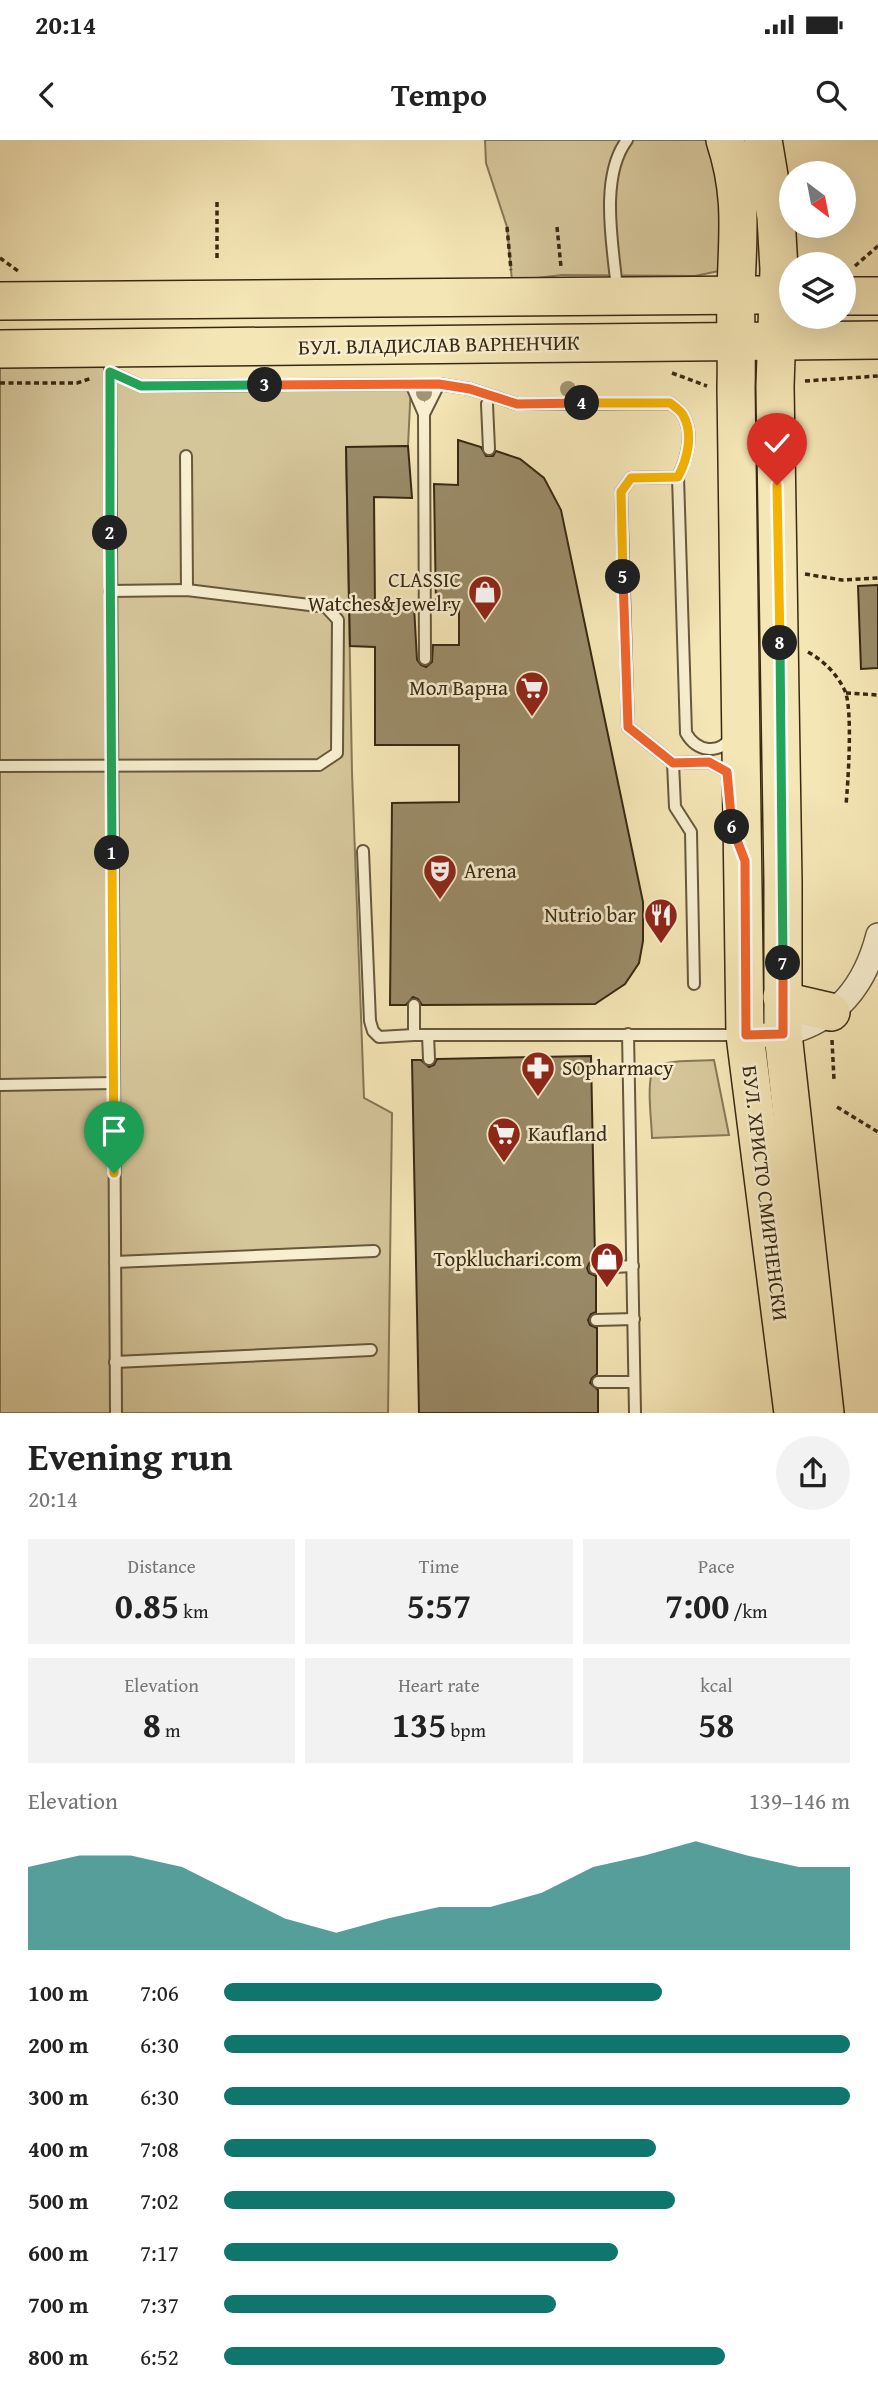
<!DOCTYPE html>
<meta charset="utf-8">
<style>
body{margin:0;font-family:"Gentium Book Plus",serif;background:#f2f2f2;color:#222;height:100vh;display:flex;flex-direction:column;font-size:26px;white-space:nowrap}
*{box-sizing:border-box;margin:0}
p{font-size:23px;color:#767676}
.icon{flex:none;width:38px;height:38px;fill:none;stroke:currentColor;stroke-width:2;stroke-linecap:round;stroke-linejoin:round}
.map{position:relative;height:1273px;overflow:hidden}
.side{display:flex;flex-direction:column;background:#fff;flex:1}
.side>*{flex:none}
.needle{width:46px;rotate:148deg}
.buttons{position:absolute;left:779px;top:21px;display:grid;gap:14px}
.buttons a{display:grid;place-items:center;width:77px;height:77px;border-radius:50%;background:#fff;box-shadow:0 7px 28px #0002;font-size:35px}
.pin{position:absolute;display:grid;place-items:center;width:60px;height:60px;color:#fff;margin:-72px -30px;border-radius:50% 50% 50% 0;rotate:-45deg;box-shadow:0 0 7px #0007}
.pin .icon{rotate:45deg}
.km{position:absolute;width:35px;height:35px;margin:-18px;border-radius:50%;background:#222;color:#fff;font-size:19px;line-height:35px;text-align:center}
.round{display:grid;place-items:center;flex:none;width:74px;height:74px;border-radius:37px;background:#f2f2f2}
.overview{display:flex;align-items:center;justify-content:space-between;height:119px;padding:0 28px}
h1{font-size:38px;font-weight:700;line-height:52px}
.figures{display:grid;grid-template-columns:repeat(3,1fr);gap:10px;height:119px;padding:7px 28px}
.figures div{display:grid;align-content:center;border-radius:0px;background:#f2f2f2;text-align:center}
.figures b{font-size:35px;font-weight:700}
.figures small{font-size:19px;font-weight:400}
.figures p{font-size:19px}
.chart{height:196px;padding:14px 28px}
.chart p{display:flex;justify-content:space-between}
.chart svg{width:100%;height:126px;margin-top:7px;fill:#0f766e;opacity:.7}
ul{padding:0 28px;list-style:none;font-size:23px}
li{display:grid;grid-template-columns:112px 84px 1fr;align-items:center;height:52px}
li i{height:18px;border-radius:9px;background:#0f766e}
.status{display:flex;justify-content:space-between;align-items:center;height:49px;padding:0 35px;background:#fff;direction:ltr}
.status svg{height:19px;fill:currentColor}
header{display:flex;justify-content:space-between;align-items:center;height:91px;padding:0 28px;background:#fff;font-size:32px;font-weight:700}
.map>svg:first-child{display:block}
.green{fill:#d5c69a;stroke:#867857;stroke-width:2}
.building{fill:#9a8b68;stroke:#382914;stroke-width:2}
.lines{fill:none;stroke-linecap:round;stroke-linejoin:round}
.service-casing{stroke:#67583c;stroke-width:14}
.minor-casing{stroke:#67583c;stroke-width:26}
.primary-casing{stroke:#382914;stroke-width:40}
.path{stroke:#382914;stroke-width:3.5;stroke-dasharray:5 3.5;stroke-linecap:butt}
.service{stroke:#f8efd0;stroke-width:10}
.minor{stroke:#f8efd0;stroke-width:23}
.primary{stroke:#f5e6b6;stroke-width:37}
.tree{fill:#a29470}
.split-1-casing{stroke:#fff;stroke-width:14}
.split-2-casing{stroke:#fff;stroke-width:14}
.split-3-casing{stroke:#fff;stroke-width:14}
.split-4-casing{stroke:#fff;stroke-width:14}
.split-5-casing{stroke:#fff;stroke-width:14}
.split-6-casing{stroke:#fff;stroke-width:14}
.split-7-casing{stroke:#fff;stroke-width:14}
.split-8-casing{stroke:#fff;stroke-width:14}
.split-9-casing{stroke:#fff;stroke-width:14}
.split-1{stroke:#f5b400;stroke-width:9}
.split-2{stroke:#22a559;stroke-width:9}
.split-3{stroke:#22a559;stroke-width:9}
.split-4{stroke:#f0652b;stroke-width:9}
.split-5{stroke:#f5b400;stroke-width:9}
.split-6{stroke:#f0652b;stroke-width:9}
.split-7{stroke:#f0652b;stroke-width:9}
.split-8{stroke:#22a559;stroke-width:9}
.split-9{stroke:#f5b400;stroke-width:9}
.labels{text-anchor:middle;stroke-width:5;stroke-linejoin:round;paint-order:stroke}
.street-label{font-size:21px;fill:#382914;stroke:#f8efd0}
.poi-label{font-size:21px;fill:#382914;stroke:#f8efd0;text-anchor:end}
</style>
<div class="status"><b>20:14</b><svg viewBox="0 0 49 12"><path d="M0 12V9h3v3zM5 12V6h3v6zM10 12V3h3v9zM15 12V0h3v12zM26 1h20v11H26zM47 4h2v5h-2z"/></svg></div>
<header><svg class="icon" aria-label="back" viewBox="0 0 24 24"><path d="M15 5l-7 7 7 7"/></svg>Tempo<svg class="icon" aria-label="search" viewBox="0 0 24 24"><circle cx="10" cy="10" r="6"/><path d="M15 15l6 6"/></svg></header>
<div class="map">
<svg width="878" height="1273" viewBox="0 0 878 1273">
<rect width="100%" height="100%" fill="#f5e6b6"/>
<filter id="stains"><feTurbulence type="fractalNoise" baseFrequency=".00286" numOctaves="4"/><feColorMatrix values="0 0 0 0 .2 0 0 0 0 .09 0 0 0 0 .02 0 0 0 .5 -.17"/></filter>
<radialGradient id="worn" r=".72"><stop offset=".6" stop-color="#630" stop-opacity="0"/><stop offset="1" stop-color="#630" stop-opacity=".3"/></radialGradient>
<g class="green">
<polygon points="485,0 725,0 738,127 695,136 562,135 512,141 507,87 486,23"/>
<polygon points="110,216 110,232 141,246 411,244 408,306 346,308 352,632 364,958 392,973 388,1273 0,1273 0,218"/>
<path d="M 714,920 L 729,995 L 652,998 C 652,984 645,937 655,928 C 665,919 701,921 714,920 Z"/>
</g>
<g class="building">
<polygon points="458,300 481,307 486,316 493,316 496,311 520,319 544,338 561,370 643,762 643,801 639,823 625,844 595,864 422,865 418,859 413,857 406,865 390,865 392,663 459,662 459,605 375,605 375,507 350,506 346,307 408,306 412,358 374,357 375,467 414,466 417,520 421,525 426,527 432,522 433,505 459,505 459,467 436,467 434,344 458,345"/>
<polygon points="878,445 878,528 861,529 858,446"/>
<polygon points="591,916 595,1120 590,1122 587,1128 589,1133 596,1136 596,1172 591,1174 588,1180 590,1185 597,1188 597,1234 592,1238 590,1243 598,1250 598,1273 419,1273 412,920 421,920 429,927 434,925 437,919"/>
</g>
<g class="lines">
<g class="service-casing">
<g id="service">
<path d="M 617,149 C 613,106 599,37 627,0"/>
<path d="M 110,228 L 110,232 L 141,246 L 439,244 L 470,249 L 517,264 L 670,263 C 674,266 681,271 683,275 C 694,294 687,319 678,337"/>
<polyline points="110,232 116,1273"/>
<polyline points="411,244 424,274 425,519"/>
<polyline points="487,264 489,309"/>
<polyline points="424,274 439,244"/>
<polyline points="186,316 187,450"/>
<polyline points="673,623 675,667 691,692 694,844"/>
<polyline points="0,626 319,625 337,613 338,480 326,467 187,450 110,451"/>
<path d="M 728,641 L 727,632 L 709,622 L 673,623 L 628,587 L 621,352 L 631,338 L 678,337 L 686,593 C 697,612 718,615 732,597"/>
<polyline points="363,711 370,881 373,891 379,897 414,895"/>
<polyline points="414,865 414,895 739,895"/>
<polyline points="628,894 635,1273"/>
<polyline points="428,895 429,919"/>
<polyline points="0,945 114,943"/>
<polyline points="115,1122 374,1111"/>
<polyline points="595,1128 633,1126"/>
<polyline points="596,1180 634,1179"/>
<polyline points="115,1222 371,1210"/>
<polyline points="598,1242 634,1242"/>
</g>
</g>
<g class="minor-casing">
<path id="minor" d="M 745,895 C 758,895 772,896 784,894 C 838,881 865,845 878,795"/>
</g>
<g class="primary-casing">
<g id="primary">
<path d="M 725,0 C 744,58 737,96 736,155 C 735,186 737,217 736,247 L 745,895 L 793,1273"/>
<polyline points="763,0 776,77 779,129 775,246 783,742 783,894 825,1273"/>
<polyline points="844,156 878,156"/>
<polyline points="0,161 758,155"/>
<polyline points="0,209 878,200"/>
<polyline points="782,857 792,863 831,872"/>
</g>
</g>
<g class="path">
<polyline points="507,87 511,130"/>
<polyline points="557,87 561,127"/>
<polyline points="0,118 18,131"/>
<polyline points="217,118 217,60"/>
<polyline points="855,126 878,106"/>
<polyline points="672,233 707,246"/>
<polyline points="805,241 878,236"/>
<polyline points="0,243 77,243 92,238"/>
<polyline points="805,434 842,440 878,438"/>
<path d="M 808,512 C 824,521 837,534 845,551 C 853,570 848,643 846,665"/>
<polyline points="846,553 878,555"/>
<polyline points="832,900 834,940"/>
<polyline points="837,967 878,992"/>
</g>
<use href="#service" class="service"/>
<use href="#minor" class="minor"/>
<use href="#primary" class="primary"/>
</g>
<g class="tree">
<circle cx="568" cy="249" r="8"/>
<circle cx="424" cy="253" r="8"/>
</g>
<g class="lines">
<g class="split-1-casing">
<polyline id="split-1" points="112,713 114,1033"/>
</g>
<g class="split-2-casing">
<polyline id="split-2" points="110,393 112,713"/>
</g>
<g class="split-3-casing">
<polyline id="split-3" points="110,393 110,232 141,246 265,245"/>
</g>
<g class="split-4-casing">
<polyline id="split-4" points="265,245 439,244 470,249 517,264 582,263"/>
</g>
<g class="split-5-casing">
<path id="split-5" d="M 582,263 L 670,263 C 674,266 681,271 683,275 C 694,294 687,320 678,337 L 631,338 L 621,352 L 623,437"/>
</g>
<g class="split-6-casing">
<polyline id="split-6" points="623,437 628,587 673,623 709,622 727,632 732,687"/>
</g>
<g class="split-7-casing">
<polyline id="split-7" points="732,687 745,721 746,895 783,894 783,823"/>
</g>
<g class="split-8-casing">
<polyline id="split-8" points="780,503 783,823"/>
</g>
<g class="split-9-casing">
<polyline id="split-9" points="777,345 780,503"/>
</g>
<use href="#split-1" class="split-1"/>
<use href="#split-2" class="split-2"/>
<use href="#split-3" class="split-3"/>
<use href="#split-4" class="split-4"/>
<use href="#split-5" class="split-5"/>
<use href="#split-6" class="split-6"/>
<use href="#split-7" class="split-7"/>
<use href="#split-8" class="split-8"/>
<use href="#split-9" class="split-9"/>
</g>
<defs>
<g id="shop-pin" transform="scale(1.75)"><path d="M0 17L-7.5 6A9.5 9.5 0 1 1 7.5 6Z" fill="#8f2418" stroke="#f8efd0"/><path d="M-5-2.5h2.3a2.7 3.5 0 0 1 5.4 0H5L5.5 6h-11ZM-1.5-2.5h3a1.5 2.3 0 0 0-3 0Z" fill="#fff"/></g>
<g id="supermarket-pin" transform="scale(1.75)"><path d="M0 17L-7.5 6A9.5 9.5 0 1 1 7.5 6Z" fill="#8f2418" stroke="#f8efd0"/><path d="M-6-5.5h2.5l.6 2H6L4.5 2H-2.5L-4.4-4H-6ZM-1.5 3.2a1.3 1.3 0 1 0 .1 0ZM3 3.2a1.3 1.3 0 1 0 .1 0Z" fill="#fff"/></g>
<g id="theatre-pin" transform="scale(1.75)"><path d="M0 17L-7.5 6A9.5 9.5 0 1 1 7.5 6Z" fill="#8f2418" stroke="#f8efd0"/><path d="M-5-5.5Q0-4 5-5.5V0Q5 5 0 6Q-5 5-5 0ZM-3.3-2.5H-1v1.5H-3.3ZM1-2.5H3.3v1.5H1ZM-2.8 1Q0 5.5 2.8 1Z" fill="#fff"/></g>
<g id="restaurant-pin" transform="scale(1.75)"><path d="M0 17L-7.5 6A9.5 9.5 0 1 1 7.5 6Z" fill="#8f2418" stroke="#f8efd0"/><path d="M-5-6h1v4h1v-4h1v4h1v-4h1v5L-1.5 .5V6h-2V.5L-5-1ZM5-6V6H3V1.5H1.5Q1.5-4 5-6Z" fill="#fff"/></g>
<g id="pharmacy-pin" transform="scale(1.75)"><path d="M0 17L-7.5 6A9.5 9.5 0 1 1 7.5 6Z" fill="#8f2418" stroke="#f8efd0"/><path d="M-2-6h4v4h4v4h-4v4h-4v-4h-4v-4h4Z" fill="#fff"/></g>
</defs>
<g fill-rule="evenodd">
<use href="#shop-pin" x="485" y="452"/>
<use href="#supermarket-pin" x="532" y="548"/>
<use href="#theatre-pin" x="440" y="731"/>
<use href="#restaurant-pin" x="661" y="775"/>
<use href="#pharmacy-pin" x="538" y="928"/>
<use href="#supermarket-pin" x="504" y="994"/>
<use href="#shop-pin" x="607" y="1119"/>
</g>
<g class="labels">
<g class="street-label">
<text transform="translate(439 205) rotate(-1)" y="7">БУЛ. ВЛАДИСЛАВ ВАРНЕНЧИК</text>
<text transform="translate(765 1053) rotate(83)" y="7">БУЛ. ХРИСТО СМИРНЕНСКИ</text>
</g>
<g class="poi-label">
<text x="461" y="447">CLASSIC<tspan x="461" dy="24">Watches&amp;Jewelry</tspan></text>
<text x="508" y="555">Мол Варна</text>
<text x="464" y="738" text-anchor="start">Arena</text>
<text x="636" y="782">Nutrio bar</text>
<text x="562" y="935" text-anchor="start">SOpharmacy</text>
<text x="528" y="1001" text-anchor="start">Kaufland</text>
<text x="582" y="1126">Topkluchari.com</text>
</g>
</g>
<rect width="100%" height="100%" filter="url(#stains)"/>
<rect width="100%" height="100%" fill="url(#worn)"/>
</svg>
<div class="buttons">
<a><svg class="needle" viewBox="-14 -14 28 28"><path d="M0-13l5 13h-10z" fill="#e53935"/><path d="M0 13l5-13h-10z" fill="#767676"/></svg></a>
<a><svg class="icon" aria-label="layers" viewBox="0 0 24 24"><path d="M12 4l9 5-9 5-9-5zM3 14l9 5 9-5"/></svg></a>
</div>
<div class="pin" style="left:114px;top:1033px;background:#1e9e55"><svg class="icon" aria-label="arrive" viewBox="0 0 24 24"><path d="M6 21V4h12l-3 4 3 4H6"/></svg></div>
<div class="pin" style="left:777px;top:345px;background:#d93025"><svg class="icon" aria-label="check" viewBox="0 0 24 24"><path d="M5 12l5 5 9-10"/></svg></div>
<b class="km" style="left:112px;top:713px">1</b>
<b class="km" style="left:110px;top:393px">2</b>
<b class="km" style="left:265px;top:245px">3</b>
<b class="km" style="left:582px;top:263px">4</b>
<b class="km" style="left:623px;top:437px">5</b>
<b class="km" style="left:732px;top:687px">6</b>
<b class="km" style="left:783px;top:823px">7</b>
<b class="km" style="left:780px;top:503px">8</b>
</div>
<section class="side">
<div class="overview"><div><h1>Evening run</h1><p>20:14</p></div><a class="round"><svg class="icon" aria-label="share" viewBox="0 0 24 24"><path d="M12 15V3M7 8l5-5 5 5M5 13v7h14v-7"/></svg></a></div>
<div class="figures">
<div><p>Distance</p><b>0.85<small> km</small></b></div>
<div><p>Time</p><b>5:57</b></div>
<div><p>Pace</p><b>7:00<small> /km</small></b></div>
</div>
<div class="figures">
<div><p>Elevation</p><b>8<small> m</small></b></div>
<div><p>Heart rate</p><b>135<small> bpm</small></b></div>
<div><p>kcal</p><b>58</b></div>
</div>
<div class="chart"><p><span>Elevation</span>139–146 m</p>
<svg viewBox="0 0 160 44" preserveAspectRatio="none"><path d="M0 44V15L10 11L20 11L30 15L40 24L50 33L60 38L70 33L80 29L90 29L100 24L110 15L120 11L130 6L140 11L150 15L160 15V44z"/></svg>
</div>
<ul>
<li><b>100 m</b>7:06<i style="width:70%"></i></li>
<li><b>200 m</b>6:30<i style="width:100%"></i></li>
<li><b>300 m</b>6:30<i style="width:100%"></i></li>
<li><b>400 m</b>7:08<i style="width:69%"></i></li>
<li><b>500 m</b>7:02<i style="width:72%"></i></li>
<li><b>600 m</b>7:17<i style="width:63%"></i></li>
<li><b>700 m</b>7:37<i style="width:53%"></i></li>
<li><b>800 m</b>6:52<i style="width:80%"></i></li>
</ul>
</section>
